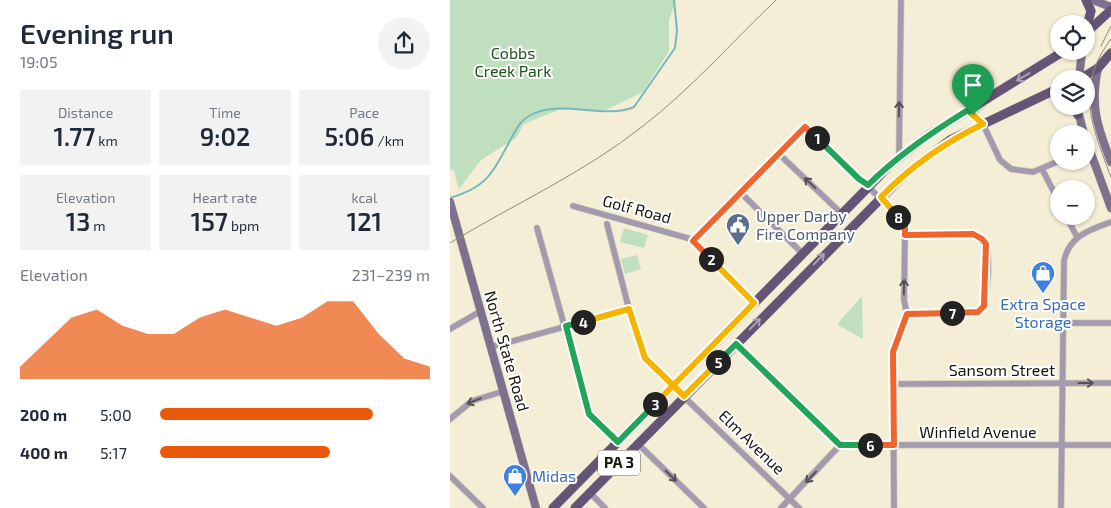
<!DOCTYPE html>
<meta charset="utf-8">
<style>
body{margin:0;font-family:"Exo 2",sans-serif;background:#f2f2f3;color:#1f2937;height:100vh;display:flex;flex-direction:column;font-size:19px;white-space:nowrap}
*{box-sizing:border-box;margin:0}
p{font-size:16px;color:#747a83}
.icon{flex:none;width:28px;height:28px;fill:none;stroke:currentColor;stroke-width:2;stroke-linecap:round;stroke-linejoin:round}
.map{position:relative;flex:1;overflow:hidden}
.details{display:flex;flex-direction:column;background:#fff;width:450px}
.details>*{flex:none}
.buttons{position:absolute;left:600px;top:15px;display:grid;gap:10px}
.buttons a{display:grid;place-items:center;width:45px;height:45px;border-radius:50%;background:#fff;box-shadow:0 1px 4px #0004;font-size:25px}
.pin{position:absolute;display:grid;place-items:center;width:42px;height:42px;color:#fff;margin:-51px -21px;border-radius:50% 50% 50% 0;rotate:-45deg;box-shadow:0 0 5px #0007}
.pin .icon{rotate:45deg}
.km{position:absolute;width:25px;height:25px;margin:-12px;border-radius:50%;background:#222;color:#fff;font-size:14px;line-height:25px;text-align:center}
.round{display:grid;place-items:center;flex:none;width:52px;height:52px;border-radius:26px;background:#f2f2f3}
.overview{display:flex;align-items:center;justify-content:space-between;height:85px;padding:0 20px}
h1{font-size:28px;font-weight:600;line-height:38px}
.figures{display:grid;grid-template-columns:repeat(3,1fr);gap:8px;height:85px;padding:5px 20px}
.figures div{display:grid;align-content:center;border-radius:0px;background:#f2f2f3;text-align:center}
.figures b{font-size:25px;font-weight:600}
.figures small{font-size:14px;font-weight:400}
.figures p{font-size:14px}
.chart{height:140px;padding:10px 20px}
.chart p{display:flex;justify-content:space-between}
.chart svg{width:100%;height:90px;margin-top:5px;fill:#ea580c;opacity:.7}
ul{padding:0 20px;list-style:none;font-size:16px}
li{display:grid;grid-template-columns:80px 60px 1fr;align-items:center;height:38px}
li i{height:12px;border-radius:6px;background:#ea580c}
main{display:flex;flex:1;min-height:0}
.map>svg:first-child{display:block}
.green{fill:#c0dfbe}
.lines{fill:none;stroke-linecap:round;stroke-linejoin:round}
.stream{stroke:#76b9bb;stroke-width:2}
.street-casing{stroke:#d1cbb6;stroke-width:7}
.secondary-casing{stroke:#d1cbb6;stroke-width:9}
.primary-casing{stroke:#d1cbb6;stroke-width:10}
.street{stroke:#a29aae;stroke-width:5.5}
.secondary{stroke:#7d718e;stroke-width:8}
.primary{stroke:#645577;stroke-width:9}
.tram{stroke:#8f8a79;stroke-width:1}
.oneway{stroke:#aaa2b4}
.oneway2{stroke:#565155}
.split-1-casing{stroke:#fff;stroke-width:10}
.split-2-casing{stroke:#fff;stroke-width:10}
.split-3-casing{stroke:#fff;stroke-width:10}
.split-4-casing{stroke:#fff;stroke-width:10}
.split-5-casing{stroke:#fff;stroke-width:10}
.split-6-casing{stroke:#fff;stroke-width:10}
.split-7-casing{stroke:#fff;stroke-width:10}
.split-8-casing{stroke:#fff;stroke-width:10}
.split-9-casing{stroke:#fff;stroke-width:10}
.split-1{stroke:#22a559;stroke-width:6}
.split-2{stroke:#f0652b;stroke-width:6}
.split-3{stroke:#f5b400;stroke-width:6}
.split-4{stroke:#22a559;stroke-width:6}
.split-5{stroke:#f5b400;stroke-width:6}
.split-6{stroke:#22a559;stroke-width:6}
.split-7{stroke:#f0652b;stroke-width:6}
.split-8{stroke:#f0652b;stroke-width:6}
.split-9{stroke:#f5b400;stroke-width:6}
.labels{text-anchor:middle;stroke-width:4;stroke-linejoin:round;paint-order:stroke}
.shield{fill:#fff;stroke:#5d5b55;stroke-width:1}
.shield-label{font-size:15px;font-weight:bold;fill:#17150c}
.park-label{font-size:16px;fill:#20531f;stroke:#fff}
.street-label{font-size:16px;fill:#17150c;stroke:#fff}
.service-label{font-size:16px;fill:#4e5e75;stroke:#fff;text-anchor:start}
.shop-label{font-size:16px;fill:#366cbe;stroke:#fff}
</style>
<main>
<section class="details">
<div class="overview"><div><h1>Evening run</h1><p>19:05</p></div><a class="round"><svg class="icon" aria-label="share" viewBox="0 0 24 24"><path d="M12 15V3M7 8l5-5 5 5M5 13v7h14v-7"/></svg></a></div>
<div class="figures">
<div><p>Distance</p><b>1.77<small> km</small></b></div>
<div><p>Time</p><b>9:02</b></div>
<div><p>Pace</p><b>5:06<small> /km</small></b></div>
</div>
<div class="figures">
<div><p>Elevation</p><b>13<small> m</small></b></div>
<div><p>Heart rate</p><b>157<small> bpm</small></b></div>
<div><p>kcal</p><b>121</b></div>
</div>
<div class="chart"><p><span>Elevation</span>231–239 m</p>
<svg viewBox="0 0 160 44" preserveAspectRatio="none"><path d="M0 44V38L10 26L20 14L30 10L40 18L50 22L60 22L70 14L80 10L90 14L100 18L110 14L120 6L130 6L140 22L150 34L160 38V44z"/></svg>
</div>
<ul>
<li><b>200 m</b>5:00<i style="width:79%"></i></li>
<li><b>400 m</b>5:17<i style="width:63%"></i></li>
</ul>
</section>
<div class="map">
<svg width="661" height="508" viewBox="0 0 661 508">
<rect width="100%" height="100%" fill="#f5eed6"/>
<g class="green">
<polygon points="0,0 226,0 219,20 219,51 193,92 154,111 113,108 74,124 66,138 31,160 9,189 3,169 0,171"/>
<polygon points="174,228 198,235 194,248 170,242"/>
<polygon points="187,255 191,269 175,274 171,259"/>
<polygon points="412,296 413,339 388,325 389,322"/>
</g>
<g class="lines">
<path class="stream" d="M 0,198 C 40,186 43,171 62,137 C 67,128 70,121 79,116 C 108,98 154,120 184,107 L 225,48 L 227,31 L 224,0"/>
<g class="street-casing">
<g id="street">
<polyline points="518,110 533,124 550,160 561,169 583,172 609,161"/>
<polyline points="329,154 391,213"/>
<polyline points="449,157 451,0"/>
<polyline points="592,169 609,202"/>
<polyline points="291,193 352,253"/>
<polyline points="123,206 241,239 304,303"/>
<polyline points="616,216 627,237"/>
<polyline points="157,224 179,309 195,359 349,508"/>
<polyline points="87,228 139,414 168,442"/>
<path d="M 455,235 L 523,234 C 528,236 533,238 535,243 C 541,254 538,306 528,312 L 457,314"/>
<path d="M 243,241 L 355,127 C 388,159 423,188 453,223 L 455,228 L 454,300 L 457,314 L 443,352 L 444,508"/>
<polyline points="613,323 661,323"/>
<polyline points="0,329 31,311"/>
<polyline points="286,344 390,445 661,445"/>
<polyline points="41,347 179,309"/>
<polyline points="443,384 661,383"/>
<polyline points="0,419 22,401 54,391"/>
<polyline points="188,444 254,508"/>
<polyline points="0,476 33,508"/>
<polyline points="140,493 155,508"/>
<polyline points="331,508 390,445"/>
<path d="M 611,508 L 614,261 C 619,236 639,230 661,222"/>
</g>
</g>
<g class="secondary-casing">
<g id="secondary">
<polyline points="643,0 661,7"/>
<path d="M 648,68 C 640,106 647,126 661,162"/>
<polyline points="629,79 632,51"/>
<polyline points="628,111 634,134"/>
<polyline points="636,140 661,208"/>
<polyline points="0,202 86,508"/>
</g>
</g>
<g class="primary-casing">
<g id="primary">
<polyline points="636,0 641,11 636,30"/>
<polyline points="636,33 661,10"/>
<polyline points="630,79 648,68 661,53"/>
<polyline points="625,106 628,115"/>
<polyline points="103,508 440,165 480,134 614,51"/>
<polyline points="125,508 455,174 500,140 609,88"/>
</g>
</g>
<use href="#street" class="street"/>
<use href="#secondary" class="secondary"/>
<use href="#primary" class="primary"/>
<g class="tram">
<path d="M 661,39 C 624,88 642,126 661,177"/>
<polyline points="651,46 661,26"/>
<path d="M 0,243 C 64,204 134,173 193,126 C 241,89 282,42 326,0"/>
</g>
</g>
<defs><path id="oneway-shaft" d="M-6 0H5M1.5-3L5.5 0L1.5 3" fill="none" stroke-width="1.6" stroke-linecap="round" stroke-linejoin="round" transform="scale(1.25)"/></defs>
<g class="oneway">
<use href="#oneway-shaft" transform="translate(573 77) rotate(149)"/>
<use href="#oneway-shaft" transform="translate(369 259) rotate(-46)"/>
<use href="#oneway-shaft" transform="translate(305 324) rotate(-46)"/>
</g>
<g class="oneway2">
<use href="#oneway-shaft" transform="translate(449 109) rotate(-89)"/>
<use href="#oneway-shaft" transform="translate(360 183) rotate(-137)"/>
<use href="#oneway-shaft" transform="translate(454 287) rotate(-89)"/>
<use href="#oneway-shaft" transform="translate(636 383)"/>
<use href="#oneway-shaft" transform="translate(24 401) rotate(158)"/>
<use href="#oneway-shaft" transform="translate(221 476) rotate(44)"/>
<use href="#oneway-shaft" transform="translate(361 477) rotate(133)"/>
</g>
<g class="lines">
<g class="split-1-casing">
<path id="split-1" d="M 367,138 L 409,179 L 418,185 C 448,155 482,132 518,110 L 523,115"/>
</g>
<g class="split-2-casing">
<polyline id="split-2" points="261,259 243,241 355,127 367,138"/>
</g>
<g class="split-3-casing">
<polyline id="split-3" points="205,404 304,303 261,259"/>
</g>
<g class="split-4-casing">
<polyline id="split-4" points="133,322 116,326 139,414 168,442 205,404"/>
</g>
<g class="split-5-casing">
<polyline id="split-5" points="133,322 179,309 195,358 234,396 268,362"/>
</g>
<g class="split-6-casing">
<polyline id="split-6" points="268,362 286,344 390,445 420,445"/>
</g>
<g class="split-7-casing">
<polyline id="split-7" points="420,445 444,445 443,352 457,314 502,313"/>
</g>
<g class="split-8-casing">
<polyline id="split-8" points="448,217 455,225 455,235 523,234 532,239 536,244 534,306 528,312 502,313"/>
</g>
<g class="split-9-casing">
<path id="split-9" d="M 448,217 L 431,197 C 461,166 494,143 533,124 L 523,115"/>
</g>
<use href="#split-1" class="split-1"/>
<use href="#split-2" class="split-2"/>
<use href="#split-3" class="split-3"/>
<use href="#split-4" class="split-4"/>
<use href="#split-5" class="split-5"/>
<use href="#split-6" class="split-6"/>
<use href="#split-7" class="split-7"/>
<use href="#split-8" class="split-8"/>
<use href="#split-9" class="split-9"/>
</g>
<defs>
<g id="civic-pin" transform="scale(1.25)"><path d="M0 17L-7.5 6A9.5 9.5 0 1 1 7.5 6Z" fill="#5c6f8a" stroke="#fff"/><path d="M-.6-6.5H3V-4.5H.6V-3L4-1V1h2V6H-6V1h2V-1L-.6-3ZM-1.2 2.5V6h2.4V2.5Z" fill="#fff"/></g>
<g id="shop-pin" transform="scale(1.25)"><path d="M0 17L-7.5 6A9.5 9.5 0 1 1 7.5 6Z" fill="#3f7fe0" stroke="#fff"/><path d="M-5-2.5h2.3a2.7 3.5 0 0 1 5.4 0H5L5.5 6h-11ZM-1.5-2.5h3a1.5 2.3 0 0 0-3 0Z" fill="#fff"/></g>
</defs>
<g fill-rule="evenodd">
<use href="#civic-pin" x="288" y="225"/>
<use href="#shop-pin" x="593" y="273"/>
<use href="#shop-pin" x="65" y="476"/>
</g>
<g class="labels">
<rect class="shield" x="148" y="450.5" width="42" height="25" rx="4"/>
<g class="shield-label">
<text x="169" y="468">PA 3</text>
</g>
<g class="park-label">
<text x="63" y="59">Cobbs<tspan x="63" dy="18">Creek Park</tspan></text>
</g>
<g class="street-label">
<text transform="translate(187 209) rotate(15)" y="6">Golf Road</text>
<text transform="translate(57 351) rotate(74)" y="6">North State Road</text>
<text x="552" y="376">Sansom Street</text>
<text x="528" y="438">Winfield Avenue</text>
<text transform="translate(302 442) rotate(44)" y="6">Elm Avenue</text>
</g>
<g class="service-label">
<text x="306" y="222">Upper Darby<tspan x="306" dy="18">Fire Company</tspan></text>
</g>
<g class="shop-label">
<text x="593" y="310">Extra Space<tspan x="593" dy="18">Storage</tspan></text>
<text x="82" y="482" text-anchor="start">Midas</text>
</g>
</g>
</svg>
<div class="buttons">
<a><svg class="icon" aria-label="locate" viewBox="0 0 24 24"><circle cx="12" cy="12" r="6"/><path d="M12 2v4M12 18v4M2 12h4M18 12h4"/></svg></a>
<a><svg class="icon" aria-label="layers" viewBox="0 0 24 24"><path d="M12 4l9 5-9 5-9-5zM3 14l9 5 9-5"/></svg></a>
<a>+</a>
<a>−</a>
</div>
<div class="pin" style="left:523px;top:115px;background:#1e9e55"><svg class="icon" aria-label="arrive" viewBox="0 0 24 24"><path d="M6 21V4h12l-3 4 3 4H6"/></svg></div>
<b class="km" style="left:367px;top:138px">1</b>
<b class="km" style="left:261px;top:259px">2</b>
<b class="km" style="left:205px;top:404px">3</b>
<b class="km" style="left:133px;top:322px">4</b>
<b class="km" style="left:268px;top:362px">5</b>
<b class="km" style="left:420px;top:445px">6</b>
<b class="km" style="left:502px;top:313px">7</b>
<b class="km" style="left:448px;top:217px">8</b>
</div>
</main>
